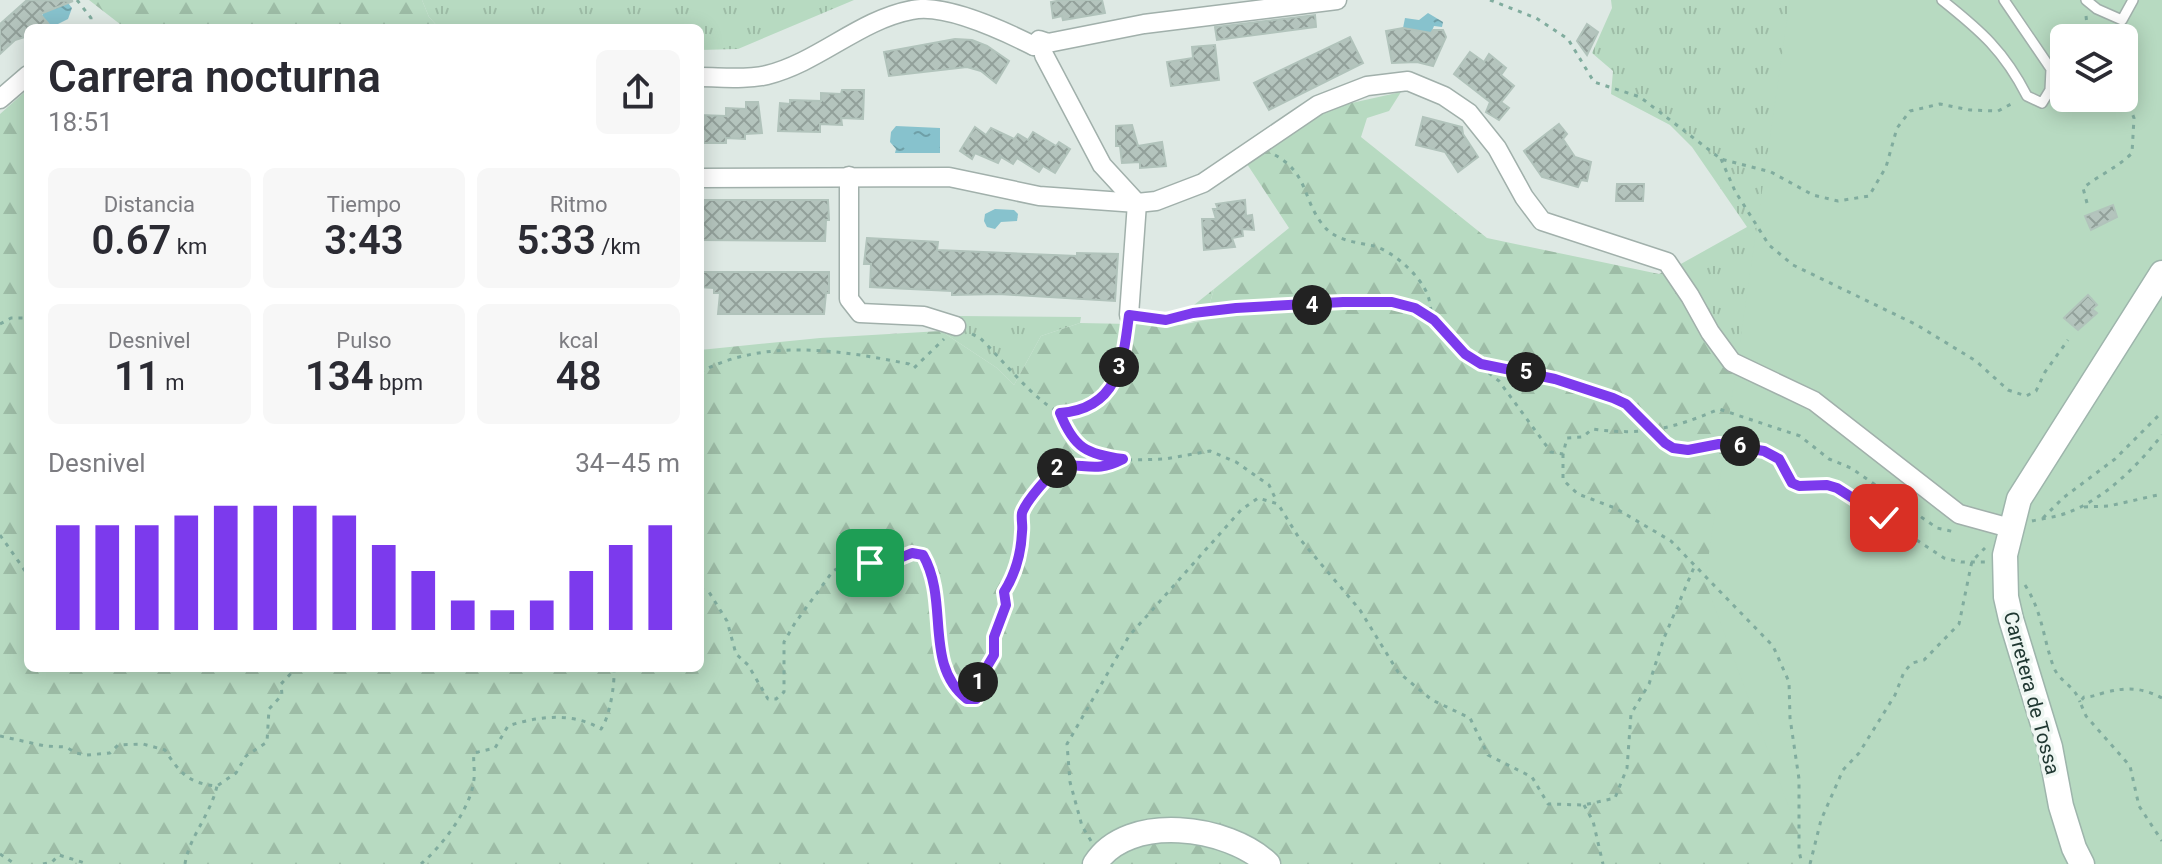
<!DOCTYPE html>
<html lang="es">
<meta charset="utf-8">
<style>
body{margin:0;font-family:Roboto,sans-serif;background:#f7f7f7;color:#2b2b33;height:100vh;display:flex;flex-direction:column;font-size:30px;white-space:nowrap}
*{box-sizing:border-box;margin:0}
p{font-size:26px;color:#7c7c81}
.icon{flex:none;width:44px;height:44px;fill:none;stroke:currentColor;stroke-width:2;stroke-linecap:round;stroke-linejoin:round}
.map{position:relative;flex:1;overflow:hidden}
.details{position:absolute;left:24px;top:24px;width:680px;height:648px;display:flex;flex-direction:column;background:#fff;border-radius:12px;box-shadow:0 4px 20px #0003}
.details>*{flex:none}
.controls{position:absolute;left:2050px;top:24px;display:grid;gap:16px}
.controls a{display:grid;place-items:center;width:88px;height:88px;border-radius:12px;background:#fff;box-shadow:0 4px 20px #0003;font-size:40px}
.pin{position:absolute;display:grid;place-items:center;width:68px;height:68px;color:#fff;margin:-34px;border-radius:16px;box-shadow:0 4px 12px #0006}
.km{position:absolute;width:40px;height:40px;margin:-20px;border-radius:50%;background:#222;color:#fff;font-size:22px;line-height:40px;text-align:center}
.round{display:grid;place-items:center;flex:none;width:84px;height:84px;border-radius:12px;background:#f7f7f7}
.head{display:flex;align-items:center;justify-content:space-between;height:136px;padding:0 24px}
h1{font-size:44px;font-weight:600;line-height:60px}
.figures{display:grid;grid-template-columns:repeat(3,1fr);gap:12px;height:136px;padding:8px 24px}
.figures div{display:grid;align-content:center;border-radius:12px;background:#f7f7f7;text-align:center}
.figures b{font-size:40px;font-weight:600}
.figures small{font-size:22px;font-weight:400}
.figures p{font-size:22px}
.chart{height:224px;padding:16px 24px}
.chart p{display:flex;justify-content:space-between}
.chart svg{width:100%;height:144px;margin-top:8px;stroke:#7c3aed;stroke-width:6}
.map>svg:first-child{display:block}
.grass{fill:url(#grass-tufts);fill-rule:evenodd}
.forest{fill:url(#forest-firs)}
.green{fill:#b7dac1;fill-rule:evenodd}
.water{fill:url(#water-ripples)}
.building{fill:url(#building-cross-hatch);stroke:#b1c3bb;stroke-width:2}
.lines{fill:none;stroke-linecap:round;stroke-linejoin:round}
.service-casing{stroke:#a1b0ab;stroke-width:12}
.minor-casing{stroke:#a1b0ab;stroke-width:21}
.secondary-casing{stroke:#9eb5ac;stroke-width:27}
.path{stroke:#80ac9e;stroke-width:3;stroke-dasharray:4 6;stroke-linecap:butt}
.service{stroke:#fff;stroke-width:9}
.minor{stroke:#fff;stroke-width:18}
.secondary{stroke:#fff;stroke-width:24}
.route-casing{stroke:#fff;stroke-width:16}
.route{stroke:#7c3aed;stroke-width:10}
.labels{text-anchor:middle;stroke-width:7;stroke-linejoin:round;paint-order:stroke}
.street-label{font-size:20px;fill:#203832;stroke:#eef6f2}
</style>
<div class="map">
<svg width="2162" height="864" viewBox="0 0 2162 864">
<defs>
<pattern id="grass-tufts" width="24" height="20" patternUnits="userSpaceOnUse" patternTransform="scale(2)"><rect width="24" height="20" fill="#b7dac1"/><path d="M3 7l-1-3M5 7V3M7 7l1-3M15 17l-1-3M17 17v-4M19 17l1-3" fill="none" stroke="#9dbca6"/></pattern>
<pattern id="forest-firs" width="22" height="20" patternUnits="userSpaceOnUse" patternTransform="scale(2)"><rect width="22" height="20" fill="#b7dac1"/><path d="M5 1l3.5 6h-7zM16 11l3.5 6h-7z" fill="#9dbca6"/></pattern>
<pattern id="water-ripples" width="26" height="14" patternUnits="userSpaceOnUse" patternTransform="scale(2)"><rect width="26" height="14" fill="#87c2cd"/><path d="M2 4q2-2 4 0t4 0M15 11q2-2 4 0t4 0" fill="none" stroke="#6e9fa7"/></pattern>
<pattern id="building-cross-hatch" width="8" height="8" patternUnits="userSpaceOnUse" patternTransform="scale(2)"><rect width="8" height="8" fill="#b4c4bd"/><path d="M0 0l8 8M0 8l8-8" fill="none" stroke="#92a09a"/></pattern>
</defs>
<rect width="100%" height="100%" fill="#dee9e4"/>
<g class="grass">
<polygon points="422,0 854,0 738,49 700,50 700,28 439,28 429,17"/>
<path d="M 1611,0 L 2162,0 L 2162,256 L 1744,357 L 1720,336 L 1679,265 L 1747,227 L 1692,147 L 1670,125 L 1611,94 L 1613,71 L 1592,53 L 1612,8 ZM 2064,38 L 2124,38 L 2124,98 L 2064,98 Z"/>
<polygon points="1214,289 1205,320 1169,325"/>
<polygon points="957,316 1081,317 1080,323 1041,336 1014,385 997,368 941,331"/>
</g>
<g class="forest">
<polygon points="89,0 422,0 429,17 439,28 125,28"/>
<polygon points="28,89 28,668 700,668 700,350 820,338 941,331 997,368 1014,385 1041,336 1080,323 1181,325 1205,320 1214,289 1289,228 1247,164 1329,108 1401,92 1389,111 1367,118 1361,137 1487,238 1659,274 1679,265 1720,336 1744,357 2162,864 0,864 0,114"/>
</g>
<path class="green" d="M 1790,0 L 2162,0 L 2162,864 L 1810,864 L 1705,581 ZM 2064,38 L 2124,38 L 2124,98 L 2064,98 Z"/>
<g class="water">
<polygon points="68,3 72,8 68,19 52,27 42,16 43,13"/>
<polygon points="1428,13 1443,22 1442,27 1434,26 1431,33 1403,28 1405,18 1419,20"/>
<polygon points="896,126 940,128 940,153 895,153 896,149 890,142 891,132"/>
<polygon points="995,209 1014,210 1018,214 1017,221 1001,222 995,229 987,227 984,221 985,214"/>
</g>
<g class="building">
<polygon points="27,0 73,1 40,14 52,28 28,28 28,36 15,40 0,54 0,24"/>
<polygon points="1062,0 1102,0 1105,13 1063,20 1062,16 1053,18 1051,2"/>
<polygon points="1315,15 1316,27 1217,40 1215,27"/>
<polygon points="1587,24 1598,32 1587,55 1577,41"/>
<polygon points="1403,28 1431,33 1433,30 1443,30 1446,37 1433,66 1417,62 1392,63 1386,31"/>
<polygon points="1350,37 1363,63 1269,110 1254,83"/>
<polygon points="955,39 972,40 987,46 1009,61 996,83 981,71 967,67 889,76 884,52"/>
<polygon points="1215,45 1219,80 1171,86 1167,62 1193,58 1192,47"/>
<polygon points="1470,52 1484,62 1489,54 1506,68 1501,75 1514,86 1501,102 1509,108 1499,120 1486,112 1490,102 1454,74"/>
<polygon points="842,90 864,90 863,119 841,118 842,125 820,124 820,132 778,131 780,103 790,104 790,100 821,101 821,93 841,94"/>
<polygon points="746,102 758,102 762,133 745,134 745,139 726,138 726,143 700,143 700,115 726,116 726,108 746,109"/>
<polygon points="1423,117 1462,127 1463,134 1478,157 1458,172 1445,152 1416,145"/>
<polygon points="1559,124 1567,134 1563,139 1575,157 1591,162 1587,181 1581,180 1578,187 1542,177 1524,151"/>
<polygon points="1132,125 1138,146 1162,142 1166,166 1140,168 1140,162 1122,163 1120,146 1116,146 1116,126"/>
<polygon points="975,127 986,135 991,128 1014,139 1018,134 1028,140 1033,132 1056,146 1059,142 1070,149 1055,173 1043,166 1039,172 1017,158 1013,164 1001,157 998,163 975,153 972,159 960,151"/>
<polygon points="1617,184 1644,184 1643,201 1616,201"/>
<polygon points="700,200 828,200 829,220 826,220 825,241 700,240"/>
<polygon points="1245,200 1246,216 1252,215 1254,230 1242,229 1243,236 1232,238 1235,247 1204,250 1202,219 1216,219 1213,209 1218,209 1216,204"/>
<polygon points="2113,205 2117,217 2091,230 2085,216"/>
<polygon points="867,238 938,242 937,250 1077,256 1077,253 1118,254 1115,301 999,294 952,295 952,291 870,287 871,264 864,264"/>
<polygon points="700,272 829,272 829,293 826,293 824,314 718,314 720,293 714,293 714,288 700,287"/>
<polygon points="2088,295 2097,305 2092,309 2097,313 2078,330 2064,318"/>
</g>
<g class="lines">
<g class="service-casing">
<g id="service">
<path d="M 1942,0 C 1981,31 2004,51 2027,96 L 2042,103 L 2050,90 L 2051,69 L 2004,0"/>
<polyline points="2086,0 2097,9 2122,20 2133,0"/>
</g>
</g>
<g class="minor-casing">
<g id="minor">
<polyline points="1034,46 1039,40 1048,43 1144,24 1337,0"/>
<polyline points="1044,55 1102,165 1137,203"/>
<path d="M 700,77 C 721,77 747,80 767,75 C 819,62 859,20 912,10 C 945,3 1004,31 1034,46"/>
<polyline points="0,99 28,75"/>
<polyline points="849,176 849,299 860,313 924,316 956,326"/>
<polyline points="700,178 949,177 1039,196 1137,203 1156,201 1203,183 1318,105 1367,86 1408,81 1444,96 1469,113 1497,148 1524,197 1542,221 1667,262 1690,296 1710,332 1732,362 1814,401 1959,514 2010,528"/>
<polyline points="1129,315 1137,203"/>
</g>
</g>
<g class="secondary-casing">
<g id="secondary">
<path d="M 1095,864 C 1128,812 1229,826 1268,864"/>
<polyline points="2082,864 2074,848 2061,806 2050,747 2011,619 2006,597 2005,555 2019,499 2162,273"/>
</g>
</g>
<g class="path">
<polyline points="77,0 91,18 91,28"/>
<polyline points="1490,0 1536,18 1568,39 1594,82 1640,97 1721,159 1771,172 1813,195 1838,201 1869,196 1886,167 1897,128 1910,111 1940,104 1970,110 1998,111 2015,102"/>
<polyline points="2086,16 2087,25 2094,38"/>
<path d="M 1275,155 C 1309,174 1302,199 1323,225 C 1335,241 1356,242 1374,246 C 1394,252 1421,276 1428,296 C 1431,304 1430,312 1434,320"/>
<polyline points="1721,159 1735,191 1769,245 1793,265 1917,325 1976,361 2008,390 2026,396 2036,391 2045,372 2068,340"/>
<path d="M 2087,203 L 2083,188 C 2099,175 2117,168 2132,153 L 2134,118 L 2124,92"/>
<path d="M 1146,318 L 1166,320 L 1193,313 L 1236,308 L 1343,302 L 1392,302 L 1415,308 L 1434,320 L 1465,354 L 1499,381 L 1551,452 L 1563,454 L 1567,438 L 1583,437 L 1592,429 C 1642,436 1673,429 1719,409 L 1800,436 L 1829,459 L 1851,468 L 1937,528 L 1955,532"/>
<polyline points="0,324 11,318 28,318"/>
<path d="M 972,334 L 980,338 C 1001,358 1033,399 1057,411 C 1063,414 1068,412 1075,412 C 1113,409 1123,359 1127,329"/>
<polyline points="1484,365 1555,379 1613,398 1626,404 1665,443 1673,448 1688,450 1719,444 1753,448 1779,459 1792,483 1799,486 1827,485 1837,488 1944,558 1961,562 1985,562"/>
<path d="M 700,372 C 765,338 841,350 909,364 L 914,368 L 944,339"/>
<polyline points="1060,413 1069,436 1085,449 1107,457 1132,460 1165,459 1210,451 1236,462 1269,485 1277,502"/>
<polyline points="1563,454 1563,480 1578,494 1615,508 1671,541 1773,646 1789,682 1790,718 1799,779 1799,851 1802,864"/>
<polyline points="2084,507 2109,506 2162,494"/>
<polyline points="2043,518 2063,498 2115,459 2162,412"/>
<path d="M 2032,521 C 2044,518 2058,517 2069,512 C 2106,498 2138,465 2162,435"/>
<polyline points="0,535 28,575"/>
<path d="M 2025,585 C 2043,613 2043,639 2054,668 C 2060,682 2075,686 2080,702"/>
<path d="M 700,589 L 709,592 L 727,621 L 736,654 L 748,665 L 768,699 L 776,699 L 784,692 L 784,642 L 795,623 L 833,571 L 844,565 L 860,562 L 888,563 L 912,553 L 923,555 C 933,572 938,592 939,611 C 941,644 938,677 967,699 L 976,699 L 979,680 L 994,655 L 994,637 L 1004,617 L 1006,605 L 1004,592 C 1016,573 1021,555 1022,532 C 1023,525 1021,520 1022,513 C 1026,500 1051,472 1062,465 C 1089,466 1098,472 1123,459"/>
<path d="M 2162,698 C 2141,687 2126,687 2103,693 C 2096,695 2092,697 2084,697 L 2080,702 L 2086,716 L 2130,766 L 2139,806 L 2162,841"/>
<path d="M 0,736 L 45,746 L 66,747 L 76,753 L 87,755 L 110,753 L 118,745 L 143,744 L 165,750 C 179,772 189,784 217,786 L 236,773 L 246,756 L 267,742 L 269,709 L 282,695 L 281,684 L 296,668"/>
<polyline points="1584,805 1593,821 1603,864"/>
<polyline points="1091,841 1082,826 1070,782 1067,744 1129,636 1241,510 1258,498 1278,504 1299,538 1360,610 1398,672 1432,700 1470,718 1488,755 1532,777 1548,804 1584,805 1615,798 1627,768 1631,714 1649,684 1664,638 1695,565"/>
<polyline points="0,854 15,864"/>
<polyline points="43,864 52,862 59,855 88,864"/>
<path d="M 185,864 C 189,837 210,816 217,786"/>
<path d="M 421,864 C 442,846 471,809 474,779 C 475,770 473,762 474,753 L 495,748 L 508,726 C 538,716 573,712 601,729 C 610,717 615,683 614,668"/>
<polyline points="1810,864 1821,820 1843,770 1859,753 1895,695 1904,672 1912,663 1924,660 1959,624 1972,561 1985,548"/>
</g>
<use href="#service" class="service"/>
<use href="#minor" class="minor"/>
<use href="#secondary" class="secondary"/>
</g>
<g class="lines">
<g class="route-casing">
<path id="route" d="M 870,563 L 888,563 L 912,553 L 923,555 C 950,602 923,665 967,699 L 976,699 L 979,680 L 994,655 L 994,637 L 1006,605 L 1004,592 C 1016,573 1021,555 1022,532 C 1023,525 1021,520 1022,513 C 1026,501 1051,472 1062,465 C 1089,465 1098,472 1123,459 C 1086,454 1074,448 1060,413 C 1118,409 1123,363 1129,315 L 1166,320 L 1193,313 L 1236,308 L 1343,302 L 1392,302 L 1415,308 L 1434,320 L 1465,354 L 1481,364 L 1555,379 L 1613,398 L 1626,404 L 1665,443 L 1673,448 L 1688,450 L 1719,444 L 1764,451 L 1779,459 L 1792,483 L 1799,486 L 1827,485 L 1837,488 L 1884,518"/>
</g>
<use href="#route" class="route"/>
</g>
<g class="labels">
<g class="street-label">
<text transform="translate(2032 693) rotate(75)" y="7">Carretera de Tossa</text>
</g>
</g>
</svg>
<div class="controls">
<a><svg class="icon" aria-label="layers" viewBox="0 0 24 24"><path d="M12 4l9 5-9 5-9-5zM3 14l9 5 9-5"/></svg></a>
</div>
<div class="pin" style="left:870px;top:563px;background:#1e9e55"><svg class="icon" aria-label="arrive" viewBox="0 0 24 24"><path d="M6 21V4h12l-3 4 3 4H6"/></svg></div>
<div class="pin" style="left:1884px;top:518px;background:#d93025"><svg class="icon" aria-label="check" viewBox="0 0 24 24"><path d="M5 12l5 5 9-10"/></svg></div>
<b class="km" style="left:978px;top:682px">1</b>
<b class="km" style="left:1057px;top:468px">2</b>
<b class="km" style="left:1119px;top:367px">3</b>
<b class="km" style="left:1312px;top:305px">4</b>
<b class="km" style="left:1526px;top:372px">5</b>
<b class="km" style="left:1740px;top:446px">6</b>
<section class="details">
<div class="head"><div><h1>Carrera nocturna</h1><p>18:51</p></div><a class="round"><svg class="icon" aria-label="share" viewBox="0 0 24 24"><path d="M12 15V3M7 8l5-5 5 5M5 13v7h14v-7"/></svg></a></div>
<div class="figures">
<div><p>Distancia</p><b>0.67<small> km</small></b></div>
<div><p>Tiempo</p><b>3:43</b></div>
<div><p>Ritmo</p><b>5:33<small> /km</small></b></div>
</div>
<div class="figures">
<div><p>Desnivel</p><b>11<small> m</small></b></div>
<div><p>Pulso</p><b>134<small> bpm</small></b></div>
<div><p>kcal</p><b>48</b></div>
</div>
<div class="chart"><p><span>Desnivel</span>34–45 m</p>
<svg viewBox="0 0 160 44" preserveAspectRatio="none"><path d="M5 44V12M15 44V12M25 44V12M35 44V9M45 44V6M55 44V6M65 44V6M75 44V9M85 44V18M95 44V26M105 44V35M115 44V38M125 44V35M135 44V26M145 44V18M155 44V12"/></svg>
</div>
</section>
</div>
